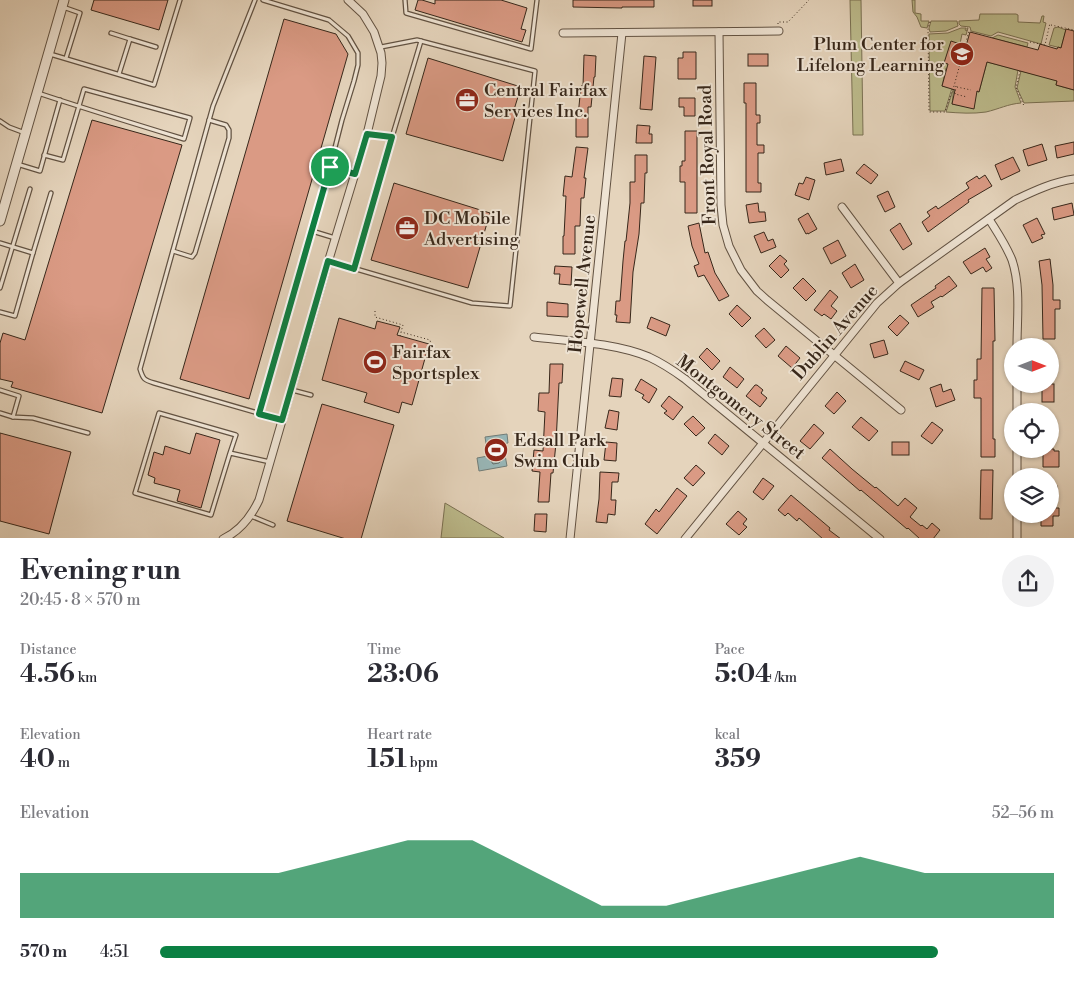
<!DOCTYPE html>
<meta charset="utf-8">
<style>
body{margin:0;font-family:"Libre Bodoni",serif;background:#f2f2f3;color:#2b2b33;height:100vh;display:flex;flex-direction:column;font-size:19px;white-space:nowrap}
*{box-sizing:border-box;margin:0}
p{font-size:16px;color:#7c7c81}
.icon{flex:none;width:28px;height:28px;fill:none;stroke:currentColor;stroke-width:2;stroke-linecap:round;stroke-linejoin:round}
.map{position:relative;height:538px;overflow:hidden}
.side{display:flex;flex-direction:column;background:#fff;flex:1}
.side>*{flex:none}
.needle{width:32px;rotate:90deg}
.tools{position:absolute;left:1004px;top:338px;display:grid;gap:10px}
.tools a{display:grid;place-items:center;width:55px;height:55px;border-radius:50%;background:#fff;box-shadow:0 1px 4px #0004;font-size:25px}
.pin{position:absolute;display:grid;place-items:center;width:42px;height:42px;color:#fff;margin:-21px;border:2px solid #fff;border-radius:50%;box-shadow:0 1px 5px #0007}
.round{display:grid;place-items:center;flex:none;width:52px;height:52px;border-radius:26px;background:#f2f2f3}
.summary{display:flex;align-items:center;justify-content:space-between;height:85px;padding:0 20px}
h1{font-size:28px;font-weight:800;line-height:38px}
.figures{display:grid;grid-template-columns:repeat(3,1fr);gap:8px;height:85px;padding:5px 20px}
.figures div{display:grid;align-content:center}
.figures b{font-size:25px;font-weight:800}
.figures small{font-size:14px;font-weight:400}
.figures p{font-size:14px}
.chart{height:140px;padding:10px 20px}
.chart p{display:flex;justify-content:space-between}
.chart svg{width:100%;height:90px;margin-top:5px;fill:#0b8043;opacity:.7}
ul{padding:0 20px;list-style:none;font-size:16px}
li{display:grid;grid-template-columns:80px 60px 1fr;align-items:center;height:38px}
li i{height:12px;border-radius:6px;background:#0b8043}
.map>svg:first-child{display:block}
.green{fill:#bcbb8c;stroke:#7a7153}
.water{fill:#98b7b8;stroke:#717d79}
.lines{fill:none;stroke-linecap:round;stroke-linejoin:round}
.shore{stroke:#686f69;stroke-width:1}
.building{fill:#da9a84;stroke:#37271a}
.service-casing{stroke:#625242;stroke-width:5.5}
.minor-casing{stroke:#625242;stroke-width:9}
.tertiary-casing{stroke:#625242;stroke-width:11}
.path{stroke:#37271a;stroke-width:1;stroke-dasharray:1 2.5;stroke-linecap:butt}
.service{stroke:#eee3d3;stroke-width:3}
.minor{stroke:#eee3d3;stroke-width:7}
.tertiary{stroke:#eee3d3;stroke-width:9}
.route-casing{stroke:#fff;stroke-width:10}
.route{stroke:#0b8043;stroke-width:6}
.labels{text-anchor:middle;stroke-width:4;stroke-linejoin:round;paint-order:stroke}
.poi-label{font-size:18px;fill:#37271a;stroke:#eee3d3;text-anchor:start}
.street-label{font-size:18px;fill:#37271a;stroke:#eee3d3}
</style>
<div class="map">
<svg width="1074" height="539" viewBox="0 0 1074 539">
<rect width="100%" height="100%" fill="#e5d4bc"/>
<filter id="stains"><feTurbulence type="fractalNoise" baseFrequency=".004" numOctaves="4"/><feColorMatrix values="0 0 0 0 .2 0 0 0 0 .09 0 0 0 0 .02 0 0 0 .5 -.17"/></filter>
<radialGradient id="worn" r=".72"><stop offset=".6" stop-color="#630" stop-opacity="0"/><stop offset="1" stop-color="#630" stop-opacity=".3"/></radialGradient>
<g class="green">
<polygon points="850,0 861,0 863,135 853,135"/>
<polygon points="912,0 915,0 915,13 921,14 921,21 929,21 927,28 921,27 917,17 913,12"/>
<polygon points="980,14 1016,14 1018,15 1018,22 1040,23 1042,16 1044,16 1043,22 1046,23 1041,44 998,32 991,36 971,31 970,27 961,26 959,24 959,21 979,20"/>
<polygon points="931,21 957,21 958,26 946,31 930,32 929,28"/>
<polygon points="1058,27 1066,30 1061,48 1049,45 1054,28"/>
<polygon points="961,28 966,28 965,30 967,31 967,28 968,28 966,35 962,34 960,44 951,42 945,63 953,66 952,70 946,68 942,86 952,88 945,111 930,111 929,34 948,33"/>
<polygon points="998,35 1028,43 1027,47 992,38"/>
<path d="M 987,62 L 1018,70 L 1015,87 L 1021,103 C 1008,104 999,109 986,112 C 973,114 959,113 946,112 L 954,87 L 952,104 L 974,108 L 972,90 L 979,92 Z"/>
<polygon points="1021,71 1057,80 1056,85 1074,90 1074,101 1024,103 1017,88"/>
<polygon points="445,503 504,538 441,538"/>
</g>
<polygon class="water" points="507,434 508,443 503,444 507,466 479,471 477,458 488,456 485,437"/>
<g class="lines">
<polygon class="shore" points="493,441 497,441 498,442 501,460 499,463 493,464 491,461 493,455 491,443"/>
</g>
<g class="building">
<polygon points="94,0 168,0 159,30 91,10"/>
<polygon points="418,0 422,0 435,4 435,0 501,0 527,8 521,29 526,30 522,42 415,10"/>
<polygon points="573,0 654,0 654,7 622,7 622,8 573,7"/>
<rect x="693" y="0" width="19" height="6"/>
<polygon points="284,19 336,34 348,54 249,399 180,379"/>
<polygon points="1066,29 1074,31 1074,90 1056,85 1057,81 987,62 979,92 977,91 974,109 952,104 955,90 942,86 948,64 944,63 951,41 966,46 970,32 1038,50 1040,44 1057,49 1058,47 1061,48"/>
<polygon points="683,52 696,52 696,79 678,79 678,58 683,58"/>
<rect x="748" y="54" width="20" height="12"/>
<polygon points="584,55 596,56 595,77 594,77 591,107 588,107 588,137 576,137 576,116 578,116 581,86 583,86"/>
<polygon points="644,56 656,57 652,110 640,109"/>
<polygon points="428,58 521,87 513,113 516,114 503,161 406,134"/>
<polygon points="744,83 756,83 756,115 760,115 760,123 757,123 757,145 764,145 764,153 758,153 758,183 761,183 761,192 746,192 746,103 744,103"/>
<polygon points="679,98 695,98 695,116 684,116 684,107 679,107"/>
<polygon points="92,120 182,145 102,413 11,387 13,382 0,379 0,343 3,333 25,340"/>
<polygon points="637,125 650,126 649,134 652,134 652,143 636,143"/>
<polygon points="685,131 697,131 697,213 685,213 685,182 680,182 680,166 682,166 682,161 685,161"/>
<polygon points="1074,142 1074,154 1057,158 1055,146"/>
<polygon points="1042,144 1047,160 1028,166 1023,150"/>
<polygon points="576,147 588,148 584,178 586,178 584,198 581,198 580,226 575,226 575,254 563,254 563,236 564,236 566,196 563,196 565,176 572,177"/>
<polygon points="635,155 647,155 647,173 645,173 644,203 641,203 639,234 633,272 630,323 616,322 617,315 615,315 616,301 620,301 623,261 625,241 626,241 630,203 630,182 635,182"/>
<polygon points="1013,157 1020,171 1001,180 995,165"/>
<polygon points="841,159 844,171 826,175 824,163"/>
<polygon points="864,164 878,175 871,184 856,173"/>
<polygon points="985,175 992,186 968,200 969,202 928,232 922,222 930,216 927,212 936,206 938,209 969,188 966,183 977,176 979,179"/>
<polygon points="806,177 815,180 809,200 795,195 799,183 803,184"/>
<polygon points="394,183 490,213 468,288 371,260"/>
<polygon points="888,191 895,207 885,212 877,196"/>
<polygon points="758,203 759,212 765,212 766,221 749,223 746,205"/>
<polygon points="1072,203 1074,215 1054,220 1052,208"/>
<polygon points="808,213 817,229 808,234 808,233 806,234 798,219"/>
<polygon points="1037,218 1045,234 1041,235 1043,238 1032,243 1023,225"/>
<polygon points="699,223 705,253 708,252 715,273 729,296 719,301 704,275 698,277 694,266 699,264 692,246 688,226"/>
<polygon points="900,223 912,244 903,250 890,230"/>
<polygon points="764,232 768,241 773,239 776,247 761,253 754,236"/>
<polygon points="838,240 846,256 831,264 823,248"/>
<polygon points="985,248 990,257 986,259 992,268 986,272 983,267 971,274 963,262"/>
<polygon points="780,255 787,261 784,264 789,270 781,278 769,266"/>
<polygon points="1050,259 1053,285 1053,300 1060,300 1060,309 1055,309 1055,339 1043,339 1042,285 1039,261"/>
<polygon points="855,264 864,280 851,288 842,273"/>
<polygon points="555,266 572,267 571,285 559,284 560,274 554,274"/>
<polygon points="949,276 957,286 942,297 941,296 931,302 934,307 918,317 911,305 936,288 935,286"/>
<polygon points="803,278 816,291 806,301 793,288"/>
<polygon points="982,288 994,288 995,341 993,341 993,439 995,439 995,457 981,457 981,398 974,398 974,380 977,380 977,359 981,359"/>
<polygon points="830,290 838,297 831,306 837,311 831,319 824,314 822,316 814,310"/>
<polygon points="547,302 568,304 568,317 547,316"/>
<polygon points="737,305 751,318 742,327 729,314"/>
<polygon points="900,315 909,323 897,336 888,327"/>
<polygon points="651,317 670,325 666,336 647,328"/>
<polygon points="339,318 375,329 377,321 400,327 397,335 429,344 412,405 402,402 399,413 364,402 367,393 322,380"/>
<polygon points="764,328 775,340 766,348 755,336"/>
<polygon points="884,340 888,354 874,358 870,344"/>
<polygon points="786,346 800,358 792,368 778,356"/>
<polygon points="707,348 720,361 712,370 699,357"/>
<polygon points="905,361 924,370 919,380 900,371"/>
<polygon points="550,364 563,364 562,383 559,383 556,443 553,473 551,473 549,502 538,502 540,472 532,471 534,450 543,451 545,412 538,411 539,393 549,393"/>
<polygon points="730,367 744,379 737,388 723,377"/>
<polygon points="612,378 623,379 621,397 609,396"/>
<polygon points="641,379 657,389 649,403 642,398 644,395 635,390"/>
<polygon points="941,384 943,392 951,389 955,400 936,407 930,388"/>
<rect x="1042" y="384" width="12" height="18"/>
<polygon points="755,385 757,385 763,390 761,393 767,398 760,407 746,396"/>
<polygon points="837,392 846,401 834,414 825,406"/>
<polygon points="669,396 683,407 673,420 664,413 667,411 661,406"/>
<polygon points="322,404 394,425 361,539 346,539 287,521"/>
<polygon points="609,410 619,412 617,430 605,428"/>
<polygon points="693,416 705,428 696,436 684,424"/>
<polygon points="861,417 878,431 869,441 852,427"/>
<polygon points="932,422 943,430 932,444 921,436"/>
<polygon points="814,424 824,433 810,449 800,441"/>
<polygon points="0,433 71,452 49,534 0,521"/>
<polygon points="196,433 220,440 201,508 177,501 180,490 154,483 155,478 148,475 154,452 163,455 165,446 190,454"/>
<polygon points="715,434 729,446 722,455 708,443"/>
<polygon points="606,442 617,443 616,461 604,460"/>
<rect x="892" y="442" width="17" height="13"/>
<polygon points="830,449 852,469 875,488 876,487 898,506 905,498 917,508 910,517 921,526 922,525 927,529 932,523 940,530 933,539 920,539 908,528 907,529 861,490 860,491 822,458"/>
<polygon points="1043,449 1054,449 1054,451 1059,451 1059,467 1043,467"/>
<polygon points="696,465 705,473 693,486 684,478"/>
<polygon points="981,470 993,470 992,519 980,519"/>
<polygon points="600,472 619,473 618,482 612,482 611,500 616,500 615,515 608,514 607,523 596,522 599,499"/>
<polygon points="763,478 774,486 763,500 753,492"/>
<rect x="1050" y="486" width="7" height="9"/>
<polygon points="677,488 687,496 657,534 645,524 656,509 659,512"/>
<polygon points="791,495 830,528 829,530 841,539 823,539 799,518 797,521 788,513 785,516 778,510"/>
<polygon points="1050,508 1059,508 1059,516 1053,516 1053,526 1041,526 1041,514 1050,514"/>
<polygon points="738,511 747,519 743,524 747,527 739,535 726,524"/>
<polygon points="535,514 547,514 546,532 534,531"/>
</g>
<g class="lines">
<g class="service-casing">
<g id="service">
<path d="M 255,0 L 213,106 L 140,369 C 143,379 144,380 154,383 L 282,420"/>
<polyline points="405,0 406,13 531,49 537,0"/>
<polyline points="63,7 80,13 66,58"/>
<polyline points="111,33 130,39"/>
<polyline points="50,54 154,85 180,0"/>
<polyline points="119,74 130,39 156,47"/>
<path d="M 38,93 C 86,109 135,124 184,139 L 190,118 L 84,89 L 63,160 L 44,155"/>
<polyline points="0,121 9,127 25,133"/>
<polyline points="367,134 392,137"/>
<polyline points="17,164 40,171 60,100"/>
<polyline points="330,167 354,173"/>
<polyline points="312,231 335,238"/>
<polyline points="0,243 33,253 15,316 0,312"/>
<polyline points="173,251 192,257 195,253 229,138 229,130 226,125 209,120"/>
<polyline points="33,253 51,193"/>
<polyline points="329,261 472,303 510,306 535,71 417,40 381,47"/>
<polyline points="354,269 390,144 421,41"/>
<polyline points="0,288 30,189"/>
<polyline points="0,390 19,396 13,417"/>
<polyline points="292,390 311,395"/>
<polyline points="0,413 13,417 33,418 88,433"/>
<polyline points="259,414 330,167 342,120 354,81 358,65 358,53 348,36 329,20 263,0"/>
<polyline points="230,453 236,435 159,413 135,493 211,515 230,453 270,462"/>
<polyline points="251,516 273,525"/>
</g>
</g>
<g class="minor-casing">
<g id="minor">
<polyline points="719,32 721,205 723,225 729,246 741,270 757,291 767,300 901,410"/>
<polyline points="563,33 779,31"/>
<polyline points="842,207 899,283"/>
<path d="M 989,219 C 997,232 1006,245 1012,260 C 1021,287 1017,318 1017,346"/>
<path d="M 534,337 C 569,341 616,343 649,357 C 662,363 674,371 685,379 L 880,539"/>
<polyline points="1017,411 1017,384"/>
<polyline points="1017,476 1017,449"/>
<path d="M 223,539 C 240,531 251,517 259,500 L 326,269 L 367,134 L 381,76 L 382,63 L 381,53 L 374,32 L 363,14 L 348,0"/>
<polyline points="570,539 622,33"/>
<path d="M 685,539 L 877,303 L 899,283 L 1015,200 C 1034,191 1053,182 1074,179"/>
<polyline points="1017,539 1017,514"/>
</g>
</g>
<g class="tertiary-casing">
<polyline id="tertiary" points="0,221 64,0"/>
</g>
<g class="path">
<polyline points="930,22 928,28 929,112 945,112 954,86 969,31"/>
<polyline points="778,24 778,22 788,22 809,0"/>
<polyline points="1051,25 1074,30"/>
<polyline points="1030,42 1045,45 1050,23"/>
<polyline points="1020,71 1016,87 1024,106"/>
<polyline points="956,86 955,94 967,97"/>
<polyline points="957,87 971,90"/>
<polyline points="375,311 375,317 403,325 401,332"/>
<polyline points="400,336 401,332 430,340 433,354 444,358"/>
</g>
<use href="#service" class="service"/>
<use href="#minor" class="minor"/>
<use href="#tertiary" class="tertiary"/>
</g>
<g class="lines">
<g class="route-casing">
<polygon id="route" points="367,134 392,137 354,269 328,261 282,420 259,414 330,167 355,174"/>
</g>
<use href="#route" class="route"/>
</g>
<defs>
<g id="school-disc" transform="scale(1.25)"><circle r="9.5" fill="#8f2418" stroke="#eee3d3"/><path d="M0-5L7-2L0 1L-7-2ZM-4 1L0 2.5L4 1V4Q0 6-4 4Z" fill="#fff"/></g>
<g id="office-disc" transform="scale(1.25)"><circle r="9.5" fill="#8f2418" stroke="#eee3d3"/><path d="M-6-3h4V-5.5h4V-3h4V5H-6ZM-1-4.5V-3h2v-1.5ZM-6 0V1H6V0Z" fill="#fff"/></g>
<g id="stadium-disc" transform="scale(1.25)"><circle r="9.5" fill="#8f2418" stroke="#eee3d3"/><path d="M0-5a6.5 5 0 1 0 0 10a6.5 5 0 1 0 0-10ZM-3.5-1.8h7v3.6h-7Z" fill="#fff"/></g>
</defs>
<g fill-rule="evenodd">
<use href="#school-disc" x="962" y="54"/>
<use href="#office-disc" x="467" y="100"/>
<use href="#office-disc" x="407" y="228"/>
<use href="#stadium-disc" x="375" y="362"/>
<use href="#stadium-disc" x="496" y="450"/>
</g>
<g class="labels">
<g class="poi-label">
<text x="944" y="50" text-anchor="end">Plum Center for<tspan x="944" dy="21">Lifelong Learning</tspan></text>
<text x="484" y="96">Central Fairfax<tspan x="484" dy="21">Services Inc.</tspan></text>
<text x="424" y="224">DC Mobile<tspan x="424" dy="21">Advertising</tspan></text>
<text x="392" y="358">Fairfax<tspan x="392" dy="21">Sportsplex</tspan></text>
<text x="514" y="446">Edsall Park<tspan x="514" dy="21">Swim Club</tspan></text>
</g>
<g class="street-label">
<text transform="translate(707 155) rotate(-92)" y="6">Front Royal Road</text>
<text transform="translate(582 284) rotate(-84)" y="6">Hopewell Avenue</text>
<text transform="translate(835 332) rotate(-49)" y="6">Dublin Avenue</text>
<text transform="translate(741 407) rotate(38)" y="6">Montgomery Street</text>
</g>
</g>
<rect width="100%" height="100%" filter="url(#stains)"/>
<rect width="100%" height="100%" fill="url(#worn)"/>
</svg>
<div class="tools">
<a><svg class="needle" viewBox="-14 -14 28 28"><path d="M0-13l5 13h-10z" fill="#e53935"/><path d="M0 13l5-13h-10z" fill="#7c7c81"/></svg></a>
<a><svg class="icon" aria-label="locate" viewBox="0 0 24 24"><circle cx="12" cy="12" r="6"/><path d="M12 2v4M12 18v4M2 12h4M18 12h4"/></svg></a>
<a><svg class="icon" aria-label="layers" viewBox="0 0 24 24"><path d="M12 4l9 5-9 5-9-5zM3 14l9 5 9-5"/></svg></a>
</div>
<div class="pin" style="left:330px;top:167px;background:#1e9e55"><svg class="icon" aria-label="arrive" viewBox="0 0 24 24"><path d="M6 21V4h12l-3 4 3 4H6"/></svg></div>
</div>
<section class="side">
<div class="summary"><div><h1>Evening run</h1><p>20:45 · 8 × 570 m</p></div><a class="round"><svg class="icon" aria-label="share" viewBox="0 0 24 24"><path d="M12 15V3M7 8l5-5 5 5M5 13v7h14v-7"/></svg></a></div>
<div class="figures">
<div><p>Distance</p><b>4.56<small> km</small></b></div>
<div><p>Time</p><b>23:06</b></div>
<div><p>Pace</p><b>5:04<small> /km</small></b></div>
</div>
<div class="figures">
<div><p>Elevation</p><b>40<small> m</small></b></div>
<div><p>Heart rate</p><b>151<small> bpm</small></b></div>
<div><p>kcal</p><b>359</b></div>
</div>
<div class="chart"><p><span>Elevation</span>52–56 m</p>
<svg viewBox="0 0 160 44" preserveAspectRatio="none"><path d="M0 44V22L10 22L20 22L30 22L40 22L50 14L60 6L70 6L80 22L90 38L100 38L110 30L120 22L130 14L140 22L150 22L160 22V44z"/></svg>
</div>
<ul>
<li><b>570 m</b>4:51<i style="width:87%"></i></li>
</ul>
</section>
